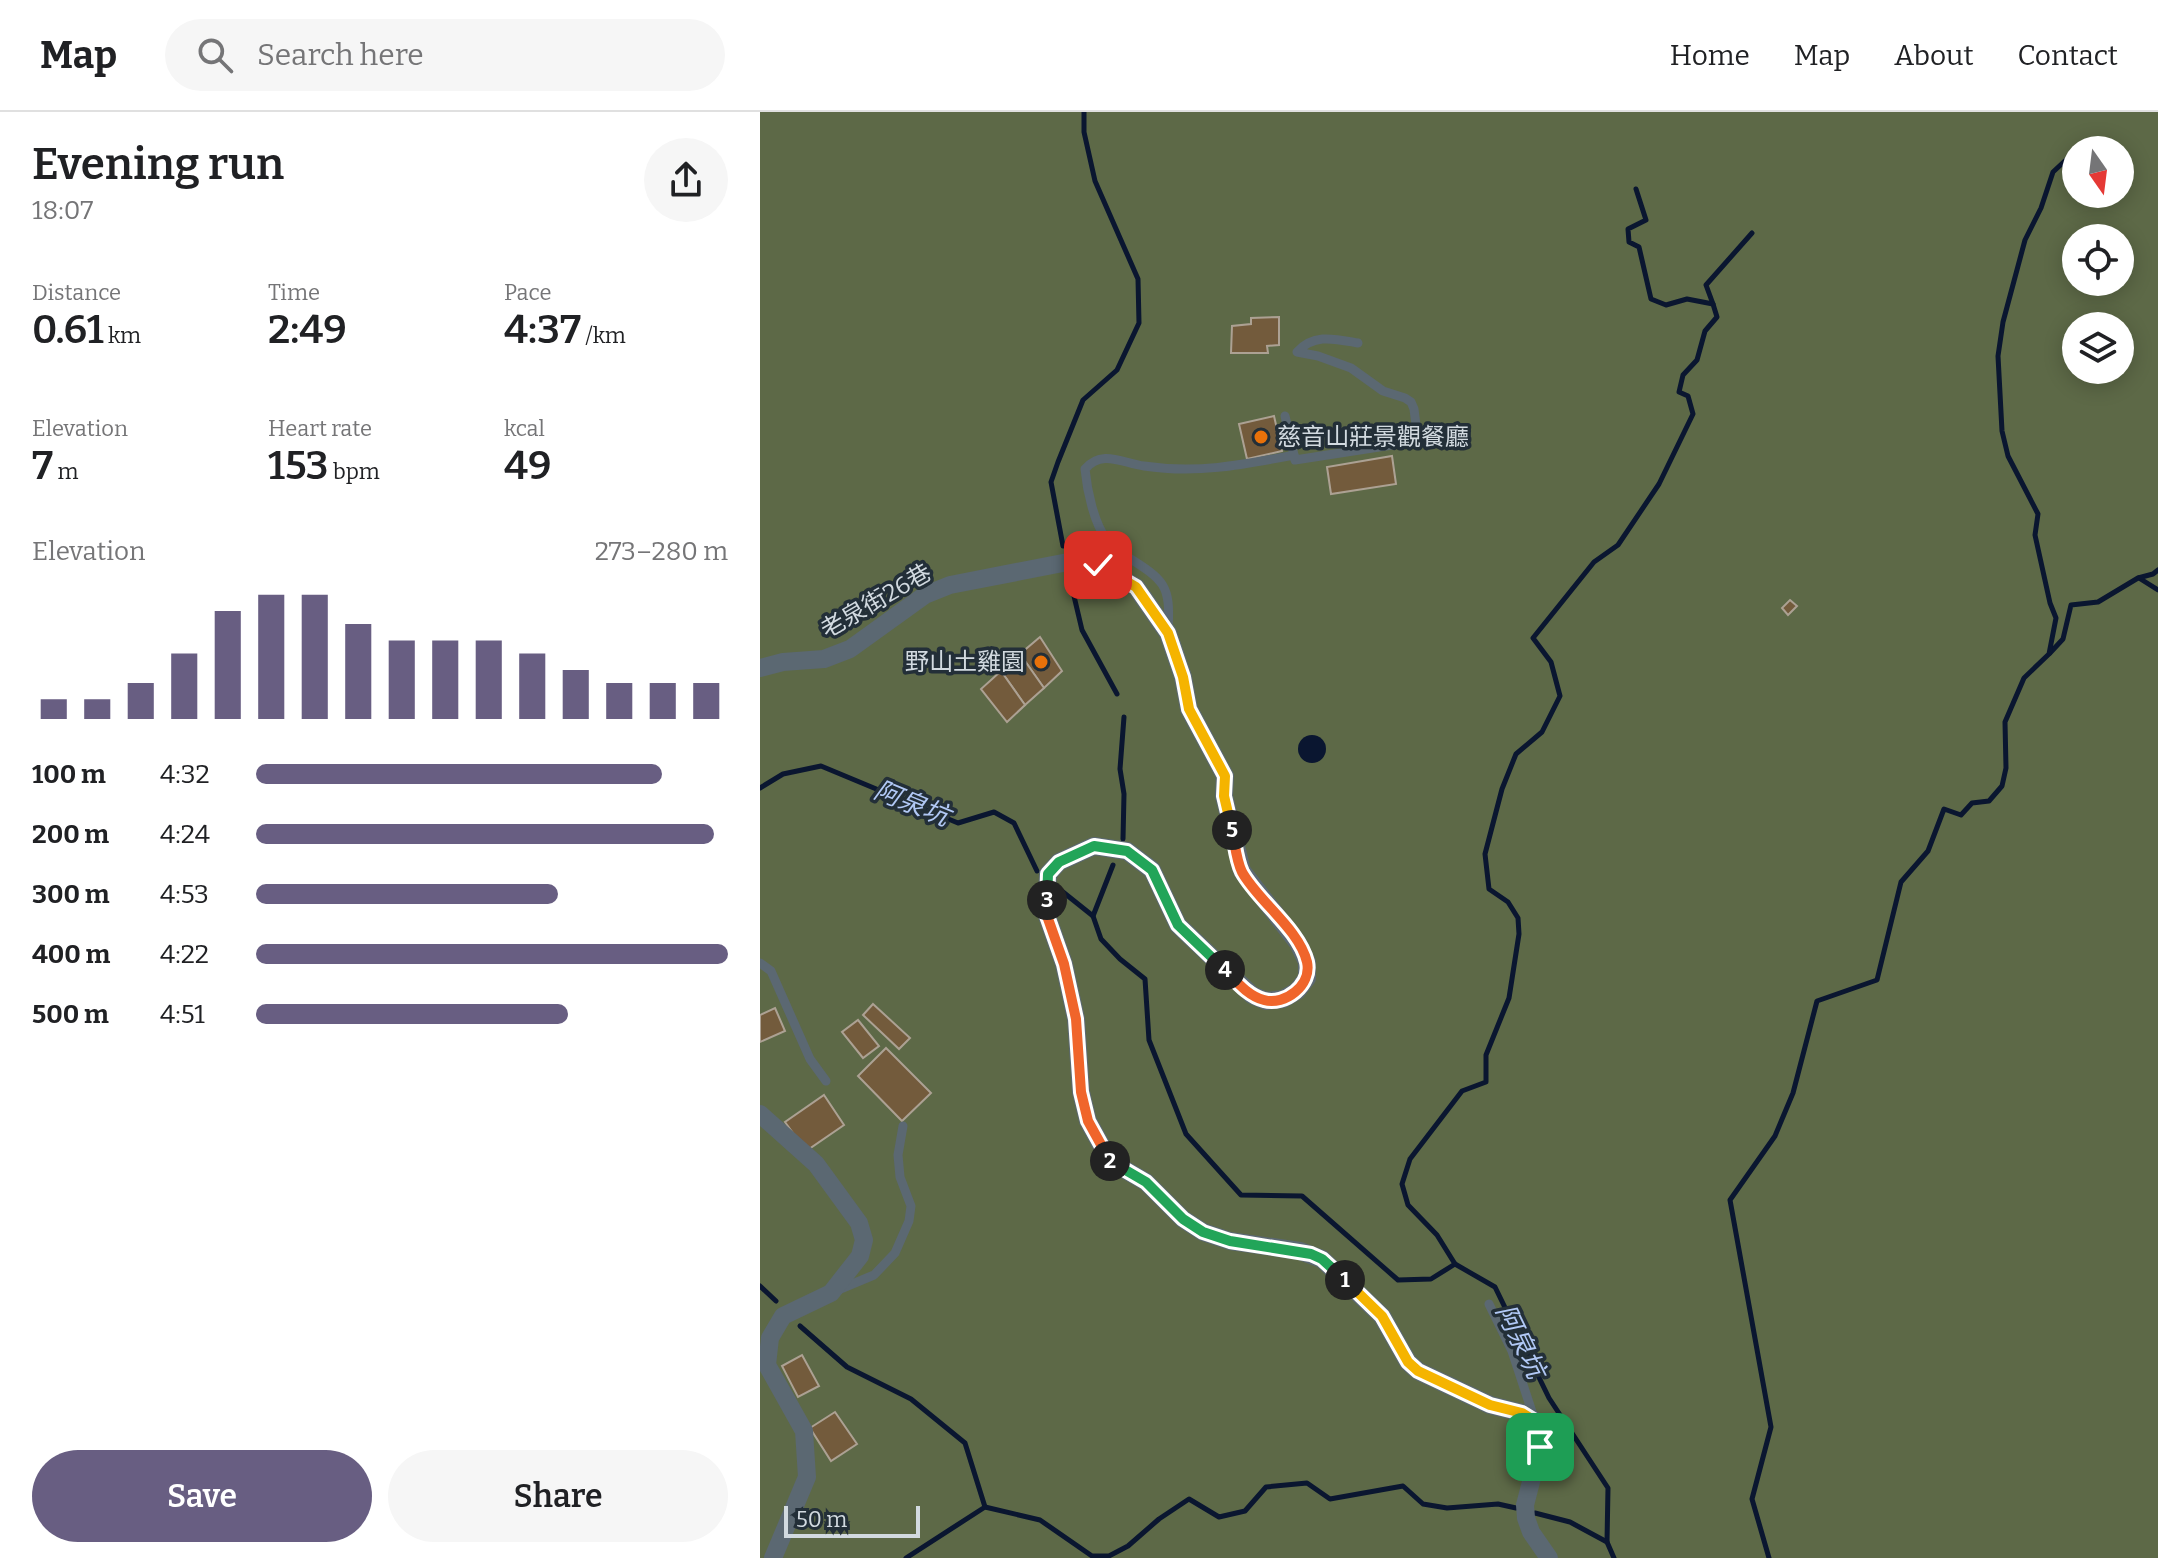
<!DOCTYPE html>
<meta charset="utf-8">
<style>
body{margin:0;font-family:Bitter,"Noto Sans TC",serif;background:#f6f6f6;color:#202124;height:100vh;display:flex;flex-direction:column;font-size:30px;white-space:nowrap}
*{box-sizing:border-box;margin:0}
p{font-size:26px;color:#757577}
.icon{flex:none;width:44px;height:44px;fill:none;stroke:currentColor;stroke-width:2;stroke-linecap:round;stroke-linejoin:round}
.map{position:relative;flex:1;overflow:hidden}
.details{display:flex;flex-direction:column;background:#fff;width:760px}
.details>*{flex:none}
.needle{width:52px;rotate:166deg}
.controls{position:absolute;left:1302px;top:24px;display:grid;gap:16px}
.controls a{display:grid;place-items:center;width:72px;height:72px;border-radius:50%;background:#fff;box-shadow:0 4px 20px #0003;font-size:40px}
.scale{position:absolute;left:24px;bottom:20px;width:136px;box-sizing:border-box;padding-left:8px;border:4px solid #d2dae0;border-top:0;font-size:22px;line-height:28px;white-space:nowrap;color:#d2dae0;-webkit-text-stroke:6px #232f38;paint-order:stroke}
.pin{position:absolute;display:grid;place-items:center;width:68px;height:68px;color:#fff;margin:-34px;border-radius:16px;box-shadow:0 4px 12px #0006}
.km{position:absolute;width:40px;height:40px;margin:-20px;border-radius:50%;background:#222;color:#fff;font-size:22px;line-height:40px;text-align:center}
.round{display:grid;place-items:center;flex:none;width:84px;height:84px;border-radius:42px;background:#f6f6f6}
.headline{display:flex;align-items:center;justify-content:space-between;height:136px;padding:0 32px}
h1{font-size:44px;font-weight:600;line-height:60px}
.stats{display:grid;grid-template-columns:repeat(3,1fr);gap:12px;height:136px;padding:8px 32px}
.stats div{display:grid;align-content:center}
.stats b{font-size:40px;font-weight:600}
.stats small{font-size:22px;font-weight:400}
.stats p{font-size:22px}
.chart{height:224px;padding:16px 32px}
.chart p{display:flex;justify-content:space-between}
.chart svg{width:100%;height:144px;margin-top:8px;stroke:#685e82;stroke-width:6}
.primary-button{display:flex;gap:16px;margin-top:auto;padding:16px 32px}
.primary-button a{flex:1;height:92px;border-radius:48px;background:#685e82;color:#fff;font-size:32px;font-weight:600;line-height:92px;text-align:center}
.primary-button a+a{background:#f6f6f6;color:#202124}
ul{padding:0 32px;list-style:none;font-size:26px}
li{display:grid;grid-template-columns:128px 96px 1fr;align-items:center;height:60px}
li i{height:20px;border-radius:10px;background:#685e82}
header{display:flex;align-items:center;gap:48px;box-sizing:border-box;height:112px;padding:0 40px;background:#fff;border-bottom:2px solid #e0e0e0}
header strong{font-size:38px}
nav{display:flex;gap:44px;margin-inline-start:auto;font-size:28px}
.search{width:560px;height:72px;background:#f6f6f6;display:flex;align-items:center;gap:20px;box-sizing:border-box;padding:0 28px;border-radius:44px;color:#757577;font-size:30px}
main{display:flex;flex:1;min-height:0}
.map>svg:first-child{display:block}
.forest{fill:#5d6947;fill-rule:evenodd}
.water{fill:#0a1630}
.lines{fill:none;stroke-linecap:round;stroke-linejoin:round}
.stream{stroke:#0a1630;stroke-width:5}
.building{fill:#735b3c;stroke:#aca193;stroke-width:2}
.service{stroke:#5b6872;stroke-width:9}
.minor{stroke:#5b6872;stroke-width:18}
.split-1-casing{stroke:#fff;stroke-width:16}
.split-2-casing{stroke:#fff;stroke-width:16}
.split-3-casing{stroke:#fff;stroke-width:16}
.split-4-casing{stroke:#fff;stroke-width:16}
.split-5-casing{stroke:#fff;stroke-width:16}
.split-6-casing{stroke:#fff;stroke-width:16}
.split-1{stroke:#f5b400;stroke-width:10}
.split-2{stroke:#22a559;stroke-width:10}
.split-3{stroke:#f0652b;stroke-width:10}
.split-4{stroke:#22a559;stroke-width:10}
.split-5{stroke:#f0652b;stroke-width:10}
.split-6{stroke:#f5b400;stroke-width:10}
.food-dot{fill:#e8710a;stroke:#232f38;stroke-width:3}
.labels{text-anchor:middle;stroke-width:7;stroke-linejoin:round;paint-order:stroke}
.poi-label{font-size:24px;fill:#d2dae0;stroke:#232f38;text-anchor:start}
.street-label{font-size:24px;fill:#d2dae0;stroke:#232f38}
.water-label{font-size:26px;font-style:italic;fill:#b1c8f5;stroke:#232f38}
</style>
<header>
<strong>Map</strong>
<div class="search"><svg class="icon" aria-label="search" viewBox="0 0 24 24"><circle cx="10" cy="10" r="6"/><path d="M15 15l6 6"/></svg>Search here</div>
<nav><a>Home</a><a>Map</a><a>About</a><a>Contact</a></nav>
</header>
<main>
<section class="details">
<div class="headline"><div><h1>Evening run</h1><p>18:07</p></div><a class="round"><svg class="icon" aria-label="share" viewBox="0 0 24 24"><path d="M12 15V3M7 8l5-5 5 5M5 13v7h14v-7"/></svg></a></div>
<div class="stats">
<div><p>Distance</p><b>0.61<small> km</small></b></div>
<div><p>Time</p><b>2:49</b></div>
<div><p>Pace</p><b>4:37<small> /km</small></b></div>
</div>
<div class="stats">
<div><p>Elevation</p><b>7<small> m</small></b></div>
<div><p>Heart rate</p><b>153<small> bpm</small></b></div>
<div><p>kcal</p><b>49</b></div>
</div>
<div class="chart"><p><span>Elevation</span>273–280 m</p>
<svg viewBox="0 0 160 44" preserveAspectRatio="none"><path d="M5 44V38M15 44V38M25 44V33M35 44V24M45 44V11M55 44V6M65 44V6M75 44V15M85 44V20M95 44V20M105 44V20M115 44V24M125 44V29M135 44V33M145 44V33M155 44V33"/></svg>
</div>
<ul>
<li><b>100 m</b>4:32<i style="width:86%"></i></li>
<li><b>200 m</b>4:24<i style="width:97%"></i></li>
<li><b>300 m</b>4:53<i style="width:64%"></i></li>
<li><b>400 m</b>4:22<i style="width:100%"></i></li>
<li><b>500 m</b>4:51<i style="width:66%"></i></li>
</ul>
<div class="primary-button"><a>Save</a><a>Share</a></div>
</section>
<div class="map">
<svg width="1398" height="1446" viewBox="0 0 1398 1446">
<rect width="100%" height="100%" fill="#232f38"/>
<path class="forest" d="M 0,0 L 1398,0 L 1398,1446 L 0,1446 ZM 1316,38 L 1360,38 L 1360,82 L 1316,82 ZM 1316,126 L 1360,126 L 1360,170 L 1316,170 ZM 1316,214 L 1360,214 L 1360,258 L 1316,258 Z"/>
<circle class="water" cx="552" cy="637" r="14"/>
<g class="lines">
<g class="stream">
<polyline points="953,192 946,173 992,121"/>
<polyline points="303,434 291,370 298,350 323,288 357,258 379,211 378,167 335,69 324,20 324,0"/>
<polyline points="309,463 322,518 357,582"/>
<polyline points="1379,466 1398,478"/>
<polyline points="1290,541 1303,527 1311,493 1338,490 1378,466 1393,462 1398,458"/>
<polyline points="0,676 23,662 61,654 198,711 234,700 254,711 277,759"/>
<polyline points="363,727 364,682 360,657 364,605"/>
<polyline points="303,780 333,804 341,827 360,847 385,867 389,928 426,1022 481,1083 542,1084 638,1168 671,1167 695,1152 735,1175 789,1286 848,1376 847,1430 854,1446"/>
<polyline points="333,804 353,753"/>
<polyline points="695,1152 677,1123 648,1093 642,1072 650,1047 702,979 726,970 726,943 749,886 759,822 758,806 748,790 729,777 725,742 742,677 756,642 782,620 800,584 791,550 773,526 834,450 858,433 899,372 933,302 928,284 919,280 923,263 937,248 945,219 957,205 953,192 927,187 906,193 891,187 879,135 869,130 868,117 886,108 876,77"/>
<polyline points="0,1174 16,1189"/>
<polyline points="40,1214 87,1255 151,1287 205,1331 225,1395"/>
<polyline points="775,1401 810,1410 847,1430"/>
<polyline points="146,1446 225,1395 280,1408 332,1444 349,1444 368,1434 399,1407 429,1387 459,1405 485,1399 506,1375 547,1371 570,1387 643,1374 663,1392 687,1396 738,1392 756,1396"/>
<polyline points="1009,1446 992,1387 1011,1315 970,1088 1015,1024 1033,981 1057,889 1117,868 1141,770 1168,739 1184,697 1201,703 1212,691 1229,689 1242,674 1246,656 1245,610 1264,566 1289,542 1296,506 1290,491 1275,423 1278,402 1248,344 1242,319 1238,244 1243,210 1265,128 1281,96 1293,60 1307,47"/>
</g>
</g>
<g class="building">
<polygon points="519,205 519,233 507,234 508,241 471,241 472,214 491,212 491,206"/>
<polygon points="514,304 522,339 487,347 479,312"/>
<polygon points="632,344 636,372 571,382 567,355"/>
<polygon points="1030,488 1037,494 1028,503 1022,496"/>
<polygon points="280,525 302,559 284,576 260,542"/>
<polygon points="260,542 284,576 265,593 241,559"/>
<polygon points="241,559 265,593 247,610 221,577"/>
<polygon points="113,892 150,926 139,937 103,903"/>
<polygon points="15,896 25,919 0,930 0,903"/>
<polygon points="98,908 119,934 103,946 82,920"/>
<polygon points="126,936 171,981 142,1009 98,964"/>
<polygon points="64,983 84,1013 46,1039 25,1010"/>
<polygon points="42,1243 59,1274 38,1285 22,1254"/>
<polygon points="75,1300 97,1332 71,1349 50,1316"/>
</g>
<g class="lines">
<g class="service">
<polyline points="525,304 534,343"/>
<path d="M 408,518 C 411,472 404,468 366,444 C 359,439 352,435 347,428 C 334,412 327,378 325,357 C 342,337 362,351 384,354 C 437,362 482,353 534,343 L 535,348 L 658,329 L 654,297 L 651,290 L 645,286 L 623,279 L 591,256 L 558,244 L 537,240 C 554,221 575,227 598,231"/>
<polyline points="0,851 11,859 50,947 66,969"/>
<polyline points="78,1178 114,1163 135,1141 149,1109 151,1094 140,1065 138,1043 143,1014"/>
<polyline points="729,1192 752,1239 774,1306"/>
</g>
<g class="minor">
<polyline points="0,556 23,550 64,547 90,537 165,483 190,473 308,450 338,453 376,475 408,521 423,565 429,597 465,664 464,684 482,759 538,831 547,850 547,866 537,879 523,887 506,889 492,883 418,813 392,758 367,739 334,734 299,750 288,762 286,801 304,852 316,907 321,980 328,1009 350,1049 386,1070 423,1107 443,1120 470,1129 540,1139 562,1147 622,1204 648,1250 658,1259 730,1293 762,1301 775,1309 780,1321 780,1335 765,1393 766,1406 771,1420 789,1446"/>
<polyline points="0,1002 56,1052 99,1111 104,1128 100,1144 71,1181 23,1204 10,1226 7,1253 44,1319 47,1365 13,1446"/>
</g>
</g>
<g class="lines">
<g class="split-1-casing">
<polyline id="split-1" points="585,1168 622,1204 648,1250 658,1259 730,1293 762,1301 775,1309 780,1321 780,1335"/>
</g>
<g class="split-2-casing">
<polyline id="split-2" points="350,1049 386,1070 423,1107 443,1120 470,1129 551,1142 562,1147 585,1168"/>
</g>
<g class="split-3-casing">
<polyline id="split-3" points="287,788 286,801 304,852 316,907 321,980 328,1009 350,1049"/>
</g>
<g class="split-4-casing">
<polyline id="split-4" points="287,788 288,762 299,750 334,734 367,739 392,758 418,813 465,858"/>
</g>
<g class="split-5-casing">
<path id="split-5" d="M 465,858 C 476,869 488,884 504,888 C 525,894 552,873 547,850 C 539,817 498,789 482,760 C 476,748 475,731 472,718"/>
</g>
<g class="split-6-casing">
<polyline id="split-6" points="338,453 376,475 408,521 423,565 429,597 465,664 464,684 472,718"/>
</g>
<use href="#split-1" class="split-1"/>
<use href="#split-2" class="split-2"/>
<use href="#split-3" class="split-3"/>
<use href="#split-4" class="split-4"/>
<use href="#split-5" class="split-5"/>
<use href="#split-6" class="split-6"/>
</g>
<g class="food-dot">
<circle cx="501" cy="325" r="8"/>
<circle cx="281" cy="550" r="8"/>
</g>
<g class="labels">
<g class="poi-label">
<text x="517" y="333">慈音山莊景觀餐廳</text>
<text x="265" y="558" text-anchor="end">野山土雞園</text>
</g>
<g class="street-label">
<text transform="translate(116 489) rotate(-30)" y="8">老泉街26巷</text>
</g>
<g class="water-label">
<text transform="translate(152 691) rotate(22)" y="9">阿泉坑</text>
<text transform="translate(761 1229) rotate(64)" y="9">阿泉坑</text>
</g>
</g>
</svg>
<div class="controls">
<a><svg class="needle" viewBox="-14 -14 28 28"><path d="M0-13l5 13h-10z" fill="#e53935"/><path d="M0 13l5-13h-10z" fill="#757577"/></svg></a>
<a><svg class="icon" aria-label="locate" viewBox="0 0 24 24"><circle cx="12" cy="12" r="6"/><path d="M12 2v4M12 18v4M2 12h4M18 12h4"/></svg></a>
<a><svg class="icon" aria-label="layers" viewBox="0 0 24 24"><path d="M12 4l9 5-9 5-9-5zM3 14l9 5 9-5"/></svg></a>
</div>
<div class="scale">50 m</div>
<div class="pin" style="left:780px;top:1335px;background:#1e9e55"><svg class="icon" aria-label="arrive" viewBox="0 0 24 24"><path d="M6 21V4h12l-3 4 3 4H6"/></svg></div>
<div class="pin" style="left:338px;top:453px;background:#d93025"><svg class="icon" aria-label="check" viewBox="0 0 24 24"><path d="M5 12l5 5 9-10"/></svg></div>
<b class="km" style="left:585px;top:1168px">1</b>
<b class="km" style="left:350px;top:1049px">2</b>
<b class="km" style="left:287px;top:788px">3</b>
<b class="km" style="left:465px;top:858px">4</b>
<b class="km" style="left:472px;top:718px">5</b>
</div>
</main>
